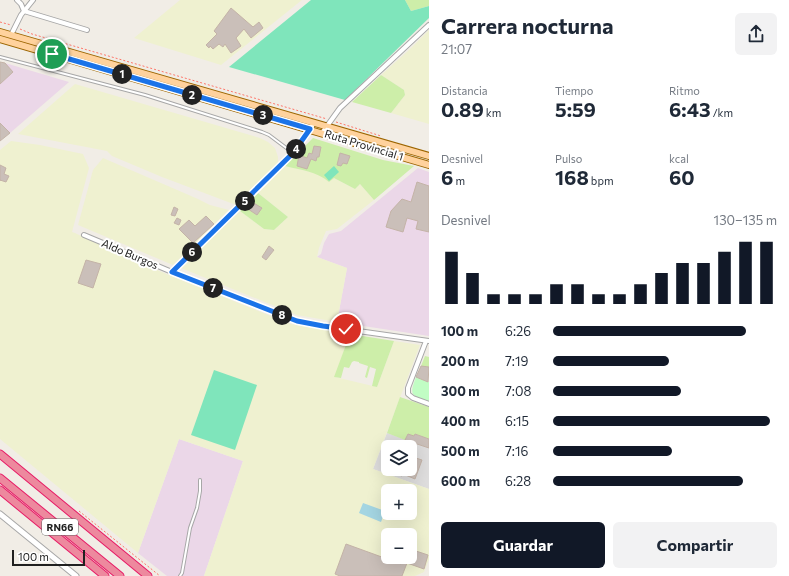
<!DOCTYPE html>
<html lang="es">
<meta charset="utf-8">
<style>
body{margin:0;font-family:Commissioner,sans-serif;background:#f2f2f3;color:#1f2937;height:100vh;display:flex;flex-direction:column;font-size:15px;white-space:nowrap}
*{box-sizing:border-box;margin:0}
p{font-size:13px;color:#747a83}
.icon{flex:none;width:22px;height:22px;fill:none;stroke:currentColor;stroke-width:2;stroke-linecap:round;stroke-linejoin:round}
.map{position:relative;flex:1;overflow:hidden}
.drawer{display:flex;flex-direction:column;background:#fff;width:360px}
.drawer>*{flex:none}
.tools{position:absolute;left:381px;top:440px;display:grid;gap:8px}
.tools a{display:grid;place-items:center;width:36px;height:36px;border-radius:6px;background:#fff;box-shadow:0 4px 16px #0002;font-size:20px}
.scale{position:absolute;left:12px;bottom:10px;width:73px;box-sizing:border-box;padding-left:4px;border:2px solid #202020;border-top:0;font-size:11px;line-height:14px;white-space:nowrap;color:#202020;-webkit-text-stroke:3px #fff;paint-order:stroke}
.pin{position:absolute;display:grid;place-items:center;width:34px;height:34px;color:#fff;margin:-17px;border:2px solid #fff;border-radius:50%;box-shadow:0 1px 4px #0007}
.km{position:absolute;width:20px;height:20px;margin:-10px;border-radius:50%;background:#222;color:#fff;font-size:11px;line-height:20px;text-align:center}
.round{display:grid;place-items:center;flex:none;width:42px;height:42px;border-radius:6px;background:#f2f2f3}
.overview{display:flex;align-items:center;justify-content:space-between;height:68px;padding:0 12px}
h1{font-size:22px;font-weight:700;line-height:30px}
.figures{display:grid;grid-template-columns:repeat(3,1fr);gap:6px;height:68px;padding:4px 12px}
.figures div{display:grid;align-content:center}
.figures b{font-size:20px;font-weight:700}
.figures small{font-size:11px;font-weight:400}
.figures p{font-size:11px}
.chart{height:112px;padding:8px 12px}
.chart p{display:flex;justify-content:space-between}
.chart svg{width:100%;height:72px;margin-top:4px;stroke:#111827;stroke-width:6}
.primary-button{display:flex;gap:8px;margin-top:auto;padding:8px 12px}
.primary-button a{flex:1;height:46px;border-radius:6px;background:#111827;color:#fff;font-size:16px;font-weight:700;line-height:46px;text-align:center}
.primary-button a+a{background:#f2f2f3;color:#1f2937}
ul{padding:0 12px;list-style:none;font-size:13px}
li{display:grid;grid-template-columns:64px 48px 1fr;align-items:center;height:30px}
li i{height:10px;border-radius:5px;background:#111827}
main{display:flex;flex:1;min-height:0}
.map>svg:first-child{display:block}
.residential{fill:#dedddd;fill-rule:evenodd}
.industrial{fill:#ebd7e8}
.farmland{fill:#eff1d0;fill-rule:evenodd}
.grass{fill:#cdeea9}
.park{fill:#c1fdc4}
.pitch{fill:#7fe5bb}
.water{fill:#a4d5e2}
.building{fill:#cabfb9;stroke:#c4b3a7}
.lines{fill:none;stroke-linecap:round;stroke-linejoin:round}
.service-casing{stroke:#a7a7a7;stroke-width:4}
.minor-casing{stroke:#a7a7a7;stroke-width:6}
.tertiary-casing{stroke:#a7a7a7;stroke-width:7}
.primary-casing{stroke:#9c6500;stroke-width:8}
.motorway-casing{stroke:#e71b66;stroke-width:9}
.path{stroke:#ff7569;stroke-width:1;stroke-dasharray:2 2;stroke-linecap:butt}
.service{stroke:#fff;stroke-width:2}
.minor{stroke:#fff;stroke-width:4}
.tertiary{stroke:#fff;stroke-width:5}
.primary{stroke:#ffd29d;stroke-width:6}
.motorway{stroke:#ed899e;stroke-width:7}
.route-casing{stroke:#fff;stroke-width:8}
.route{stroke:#1a73e8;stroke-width:5}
.labels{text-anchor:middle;stroke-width:4;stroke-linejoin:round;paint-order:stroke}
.shield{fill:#fff;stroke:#636363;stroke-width:1}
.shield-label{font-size:10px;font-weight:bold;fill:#202020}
.street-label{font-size:11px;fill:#202020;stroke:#fff}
</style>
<main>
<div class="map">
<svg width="429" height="576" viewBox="0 0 429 576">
<rect width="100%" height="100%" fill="#f1ede6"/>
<path class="residential" d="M 387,433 L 429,448 L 429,489 L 373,469 ZM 388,447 L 410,447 L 410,469 L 388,469 Z"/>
<g class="industrial">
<polygon points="5,63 69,82 10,133 0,123 0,84"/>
<polygon points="418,168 429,172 429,336 337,322 347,268 317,257 321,254 324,243 329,234 341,231"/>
<polygon points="179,439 243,461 204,576 167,576 138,553"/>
</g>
<g class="farmland">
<polygon points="180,0 302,0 221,65 134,38"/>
<polygon points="429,30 429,124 391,113 405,95 404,90 381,75 409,50"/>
<polygon points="75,84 260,138 268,142 275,148 278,157 278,163 236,205 162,177 112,156 107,151 18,134"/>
<path d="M 11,141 L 40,145 L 83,154 L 89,168 L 72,232 L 75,233 L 115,252 L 169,275 L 291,324 L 350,334 L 335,377 L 377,387 L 394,341 L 420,345 L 373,469 L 429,489 L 429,559 L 424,572 L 415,576 L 204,576 L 243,461 L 179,439 L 138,553 L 0,439 L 0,150 ZM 388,491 L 410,491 L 410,513 L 388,513 ZM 388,535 L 410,535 L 410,557 L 388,557 Z"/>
<polygon points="103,158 198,199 210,205 229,210 173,265 78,225 93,170"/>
<polygon points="285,166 307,171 321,175 329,182 334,178 355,189 360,184 374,200 337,229 326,231 319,248 317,257 347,268 337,322 297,315 181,268 240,211 264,229 274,230 288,217 258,193"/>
</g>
<g class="grass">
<polygon points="405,0 429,0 429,6 411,11"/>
<polygon points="381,75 404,90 405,95 391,113 352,102"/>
<path d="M 313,138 L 383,160 L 414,166 L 374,200 L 360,184 L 355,189 L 334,178 L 329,182 C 316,171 301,170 285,166 Z"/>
<polygon points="258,193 288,217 274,230 264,229 240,211"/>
<polygon points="350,334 394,341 377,387 372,386 376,369 370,367 367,378 365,377 368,366 359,363 359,362 354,361 352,362 349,368 344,367 341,378 334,377"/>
<polygon points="425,356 429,357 429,369 426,366 425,368 421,366"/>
<polygon points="400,397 429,407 429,439 415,434 414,436 408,434 405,440 387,433"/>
</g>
<path class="park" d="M 416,377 L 429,382 L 429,401 C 411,395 409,396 416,377 Z"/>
<g class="pitch">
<polygon points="311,0 405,0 411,11 429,6 429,18 345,100 229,67"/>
<polygon points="334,166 339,172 329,181 324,175"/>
<polygon points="214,370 257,385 235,450 191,435"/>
</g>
<polygon class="water" points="363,503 385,511 381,522 359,513"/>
<g class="building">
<polygon points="231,8 253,27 259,22 263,28 251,38 244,29 236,38 241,46 231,53 225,44 223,47 219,44 213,49 210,46 209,48 206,45 217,34 214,31"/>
<polygon points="0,62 5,63 13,72 0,84"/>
<polygon points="0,123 10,133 0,141"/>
<polygon points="314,146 321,147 319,157 317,157 316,161 311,159 307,169 297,166 299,155 307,158 309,153 312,154"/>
<polygon points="340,153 350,156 347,164 343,163 341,166 337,165"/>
<polygon points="0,165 6,168 4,174 9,176 6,182 0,180 0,181"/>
<polygon points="417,182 429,186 429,232 416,229 418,221 407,218 403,232 386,227 391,211 402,199 411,202"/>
<polygon points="252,202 262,208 257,215 248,209"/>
<polygon points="174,207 178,209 175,216 171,215"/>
<polygon points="206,216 214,224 193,243 179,229 189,220 195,226"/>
<polygon points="177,218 181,220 179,225 174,223"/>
<polygon points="269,246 274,250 266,260 262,257"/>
<polygon points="86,260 101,264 93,288 78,283"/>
<polygon points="421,366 429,367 428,382 416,377"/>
<polygon points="408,434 414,436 415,434 429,439 429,448 405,440"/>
<polygon points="410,456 422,460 415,479 403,474 402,476 392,473 393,469 410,469"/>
<polygon points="346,544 401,564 403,557 410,557 410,549 428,555 424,569 407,563 402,576 340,576 335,574"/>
</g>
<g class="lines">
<g class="service-casing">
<g id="service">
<polyline points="0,57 145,95 262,132 269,135 293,153"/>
<polyline points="180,576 182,573 190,528 197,508 200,491 200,480"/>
</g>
</g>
<g class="minor-casing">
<g id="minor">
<polyline points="17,0 21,4 24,11 87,30"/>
<polyline points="11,35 21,15 33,0"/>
<polyline points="322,133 340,108 429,25"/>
<polyline points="84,235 172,272 297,321 323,326 429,341"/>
<polyline points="172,272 293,153 314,123"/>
<polyline points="426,341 408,388 408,394 413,398 429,404"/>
</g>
</g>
<g class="tertiary-casing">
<polyline id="tertiary" points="0,514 76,576"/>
</g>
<g class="primary-casing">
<g id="primary">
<polyline points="0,32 429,156"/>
<polyline points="0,39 429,165"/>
</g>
</g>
<g class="motorway-casing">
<g id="motorway">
<polyline points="0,454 148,576"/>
<polyline points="0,478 120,576"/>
<polyline points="0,490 105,576"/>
</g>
</g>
<g class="path">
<polyline points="0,22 11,25"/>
<polyline points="20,29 32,34 327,119"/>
<polyline points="336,122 381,136"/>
<polyline points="79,511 160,576"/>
</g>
<use href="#service" class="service"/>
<use href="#minor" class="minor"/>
<use href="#tertiary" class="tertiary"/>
<use href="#primary" class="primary"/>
<use href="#motorway" class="motorway"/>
</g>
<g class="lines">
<g class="route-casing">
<polyline id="route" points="52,54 310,129 293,153 172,272 297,321 323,326 346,329"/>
</g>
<use href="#route" class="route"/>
</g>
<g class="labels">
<rect class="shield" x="42" y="519" width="36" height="16" rx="3"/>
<g class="shield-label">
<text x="60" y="531">RN66</text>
</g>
<g class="street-label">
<text transform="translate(364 145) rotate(17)" y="4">Ruta Provincial 1</text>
<text transform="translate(130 254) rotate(23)" y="4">Aldo Burgos</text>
</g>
</g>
</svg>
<div class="tools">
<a><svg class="icon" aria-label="layers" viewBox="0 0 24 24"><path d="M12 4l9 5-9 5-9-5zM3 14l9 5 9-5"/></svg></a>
<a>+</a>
<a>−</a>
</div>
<div class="scale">100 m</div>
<div class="pin" style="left:52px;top:54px;background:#1e9e55"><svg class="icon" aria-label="arrive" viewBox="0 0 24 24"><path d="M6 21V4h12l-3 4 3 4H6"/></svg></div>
<div class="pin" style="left:346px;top:329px;background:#d93025"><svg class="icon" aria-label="check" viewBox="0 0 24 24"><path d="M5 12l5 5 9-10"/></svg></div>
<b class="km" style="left:122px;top:74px">1</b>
<b class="km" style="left:192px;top:95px">2</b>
<b class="km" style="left:263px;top:115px">3</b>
<b class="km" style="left:296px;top:149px">4</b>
<b class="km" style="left:245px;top:201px">5</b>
<b class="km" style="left:192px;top:252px">6</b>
<b class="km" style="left:213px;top:288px">7</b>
<b class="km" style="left:282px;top:315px">8</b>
</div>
<section class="drawer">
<div class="overview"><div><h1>Carrera nocturna</h1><p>21:07</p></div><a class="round"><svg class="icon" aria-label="share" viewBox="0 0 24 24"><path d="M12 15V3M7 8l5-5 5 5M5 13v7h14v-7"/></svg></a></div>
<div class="figures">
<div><p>Distancia</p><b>0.89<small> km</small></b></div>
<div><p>Tiempo</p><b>5:59</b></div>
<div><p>Ritmo</p><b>6:43<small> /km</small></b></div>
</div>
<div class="figures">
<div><p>Desnivel</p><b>6<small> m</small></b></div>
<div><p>Pulso</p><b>168<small> bpm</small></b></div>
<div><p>kcal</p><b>60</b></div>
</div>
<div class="chart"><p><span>Desnivel</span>130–135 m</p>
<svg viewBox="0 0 160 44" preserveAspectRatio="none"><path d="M5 44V12M15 44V25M25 44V38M35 44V38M45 44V38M55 44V32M65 44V32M75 44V38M85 44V38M95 44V32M105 44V25M115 44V19M125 44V19M135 44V12M145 44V6M155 44V6"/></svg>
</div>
<ul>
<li><b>100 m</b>6:26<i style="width:86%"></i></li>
<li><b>200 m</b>7:19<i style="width:52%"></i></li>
<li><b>300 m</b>7:08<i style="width:57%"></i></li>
<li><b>400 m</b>6:15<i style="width:97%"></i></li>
<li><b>500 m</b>7:16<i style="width:53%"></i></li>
<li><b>600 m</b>6:28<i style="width:85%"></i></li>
</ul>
<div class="primary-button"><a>Guardar</a><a>Compartir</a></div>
</section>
</main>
